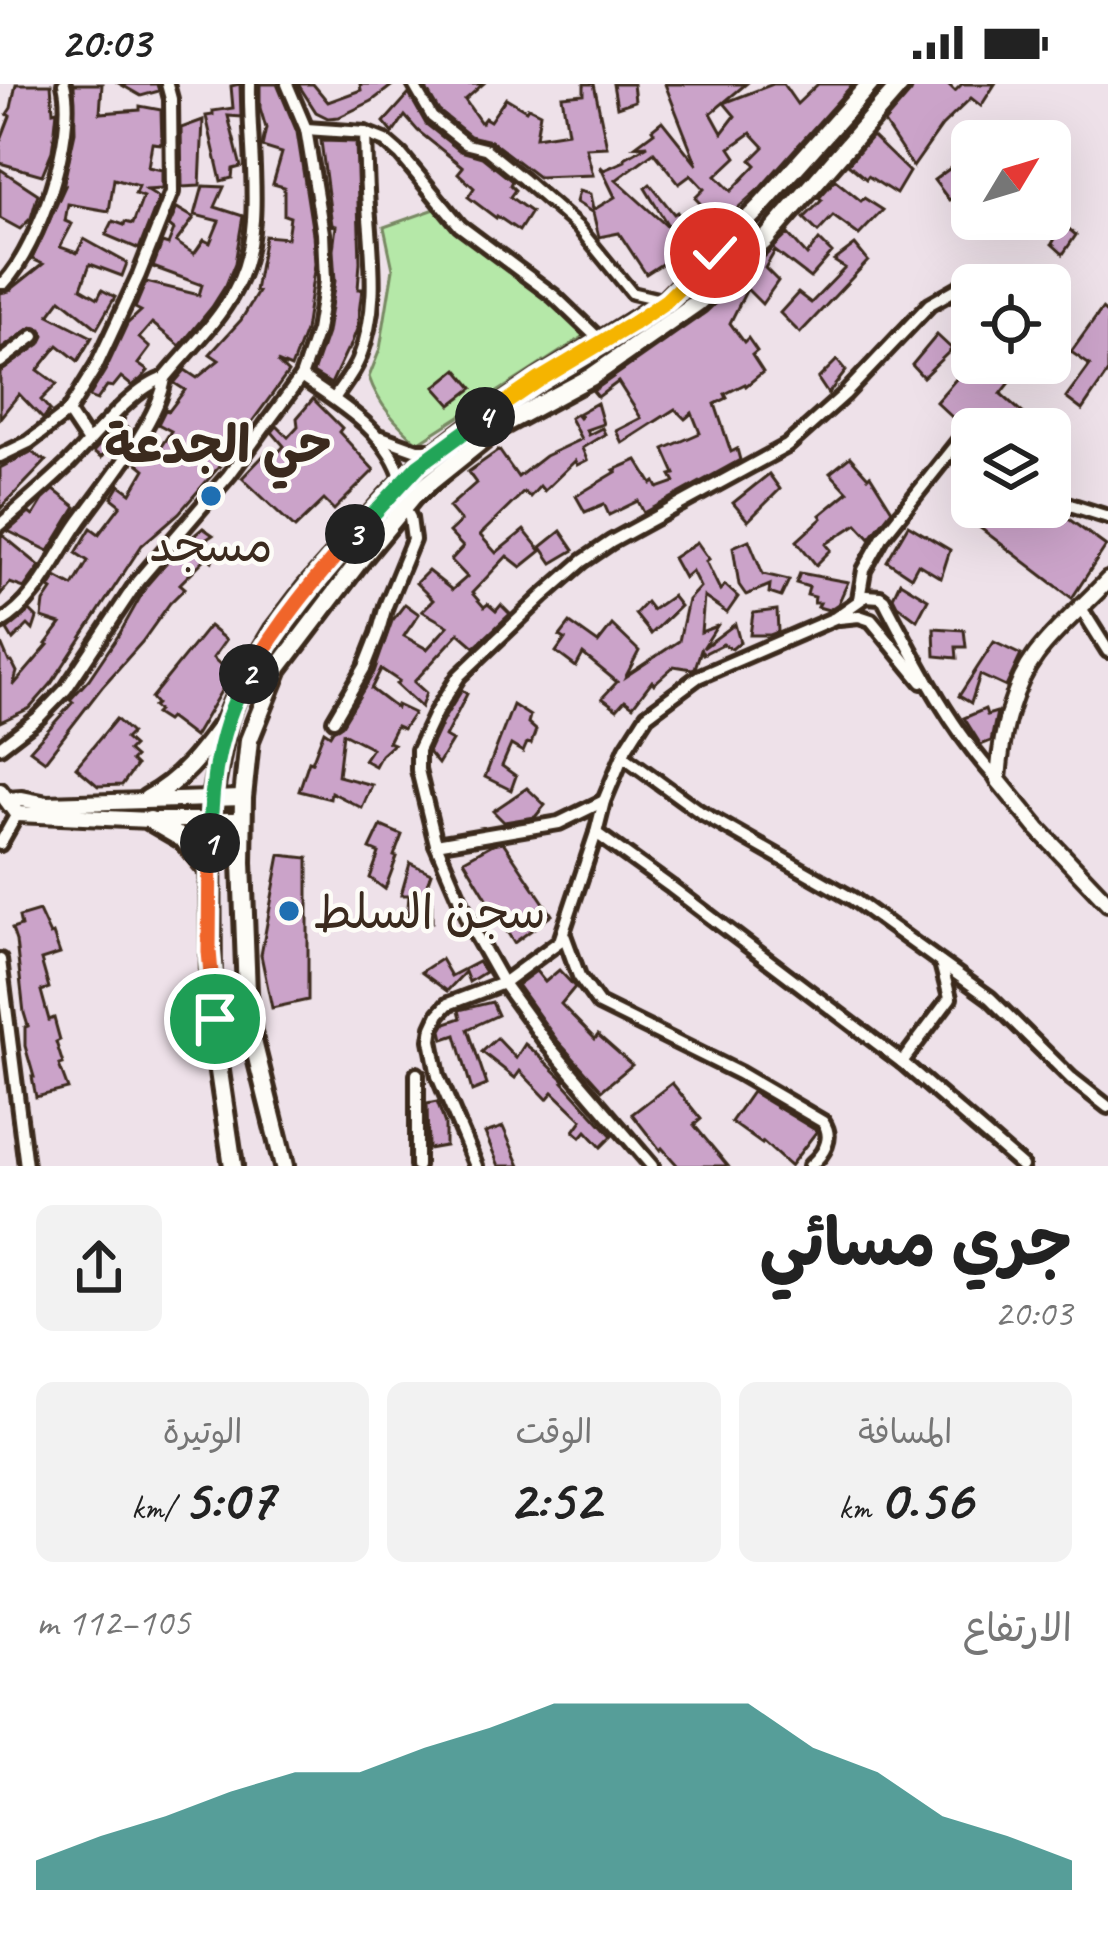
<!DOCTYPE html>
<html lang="ar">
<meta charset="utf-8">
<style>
body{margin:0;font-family:Caveat,"Playpen Sans Arabic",sans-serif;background:#f2f2f2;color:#222;direction:rtl;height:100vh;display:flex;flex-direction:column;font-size:45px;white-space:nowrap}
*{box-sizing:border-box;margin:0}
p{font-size:39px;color:#767676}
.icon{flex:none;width:66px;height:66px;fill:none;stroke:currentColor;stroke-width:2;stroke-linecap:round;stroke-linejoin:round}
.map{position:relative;height:1082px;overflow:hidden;direction:ltr}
.drawer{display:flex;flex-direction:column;background:#fff;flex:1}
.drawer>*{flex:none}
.needle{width:78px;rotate:52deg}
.fabs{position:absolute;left:951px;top:36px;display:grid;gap:24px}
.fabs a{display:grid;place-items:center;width:120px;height:120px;border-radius:18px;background:#fff;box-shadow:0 12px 48px #0002;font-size:60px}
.pin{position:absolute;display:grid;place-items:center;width:102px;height:102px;color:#fff;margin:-51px;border:6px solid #fff;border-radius:50%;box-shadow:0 3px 12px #0007}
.km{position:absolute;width:60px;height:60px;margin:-30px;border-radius:50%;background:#222;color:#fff;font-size:33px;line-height:60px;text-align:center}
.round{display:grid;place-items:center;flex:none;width:126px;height:126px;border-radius:18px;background:#f2f2f2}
.overview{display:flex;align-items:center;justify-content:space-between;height:204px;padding:0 36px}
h1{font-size:66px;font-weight:700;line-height:90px}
.figures{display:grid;grid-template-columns:repeat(3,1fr);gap:18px;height:204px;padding:12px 36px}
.figures div{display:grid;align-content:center;border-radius:18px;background:#f2f2f2;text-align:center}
.figures b{font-size:60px;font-weight:700}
.figures small{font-size:33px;font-weight:400}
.figures p{font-size:33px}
.chart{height:336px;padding:24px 36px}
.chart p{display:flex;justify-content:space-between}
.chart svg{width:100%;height:216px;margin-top:12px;fill:#0f766e;opacity:.7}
.status{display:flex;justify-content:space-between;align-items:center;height:84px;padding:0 60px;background:#fff;direction:ltr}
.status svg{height:33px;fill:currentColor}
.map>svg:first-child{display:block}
.green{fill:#b5e8a8;stroke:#788963;stroke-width:3}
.building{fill:#cba3c9;stroke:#3b2a1e;stroke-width:3;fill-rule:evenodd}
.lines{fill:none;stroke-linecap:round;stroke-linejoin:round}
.pedestrian-casing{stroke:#3b2a1e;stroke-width:18}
.minor-casing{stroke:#3b2a1e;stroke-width:20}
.tertiary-casing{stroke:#3b2a1e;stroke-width:22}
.secondary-casing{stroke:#3b2a1e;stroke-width:26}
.pedestrian{stroke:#fdfcf7;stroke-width:9}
.minor{stroke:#fdfcf7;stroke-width:10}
.tertiary{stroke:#fdfcf7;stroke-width:14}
.secondary{stroke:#fdfcf7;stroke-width:16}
.split-1-casing{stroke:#fff;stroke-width:24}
.split-2-casing{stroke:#fff;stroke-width:24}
.split-3-casing{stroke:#fff;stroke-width:24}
.split-4-casing{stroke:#fff;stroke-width:24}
.split-5-casing{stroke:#fff;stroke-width:24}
.split-6-casing{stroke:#fff;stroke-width:24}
.split-1{stroke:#f0652b;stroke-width:15}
.split-2{stroke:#22a559;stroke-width:15}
.split-3{stroke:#f0652b;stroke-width:15}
.split-4{stroke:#22a559;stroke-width:15}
.split-5{stroke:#f5b400;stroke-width:15}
.split-6{stroke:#f5b400;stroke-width:15}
.poi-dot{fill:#1f6fb2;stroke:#fdfcf7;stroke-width:4.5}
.labels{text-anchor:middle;stroke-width:9;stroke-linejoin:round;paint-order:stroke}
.poi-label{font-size:48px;fill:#3b2a1e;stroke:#fdfcf7}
.neighbourhood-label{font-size:51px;font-weight:bold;fill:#3b2a1e;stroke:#fdfcf7}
</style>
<div class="status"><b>20:03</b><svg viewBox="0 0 49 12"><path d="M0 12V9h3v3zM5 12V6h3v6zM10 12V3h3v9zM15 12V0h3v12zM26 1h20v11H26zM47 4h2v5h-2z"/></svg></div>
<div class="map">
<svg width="1108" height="1082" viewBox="0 0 1108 1082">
<rect width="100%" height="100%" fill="#eee1e9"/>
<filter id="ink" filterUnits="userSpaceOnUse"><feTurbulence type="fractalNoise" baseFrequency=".00833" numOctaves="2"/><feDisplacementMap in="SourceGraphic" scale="24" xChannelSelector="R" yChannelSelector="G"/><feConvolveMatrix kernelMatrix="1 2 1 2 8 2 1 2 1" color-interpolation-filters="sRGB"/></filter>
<g filter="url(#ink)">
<path class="green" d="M 438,124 L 586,251 L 418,359 C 396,339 379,322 369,293 L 380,265 L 393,185 L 384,143 Z"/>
<g class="building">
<polygon points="16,0 51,0 53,27 57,26 55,46 52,67 42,91 0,79 0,58 10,32 7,30 11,24"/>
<polygon points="74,0 102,0 100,29 140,26 140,22 161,26 162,60 152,59 148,83 162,86 162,105 146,106 159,114 139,165 106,151 113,137 124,141 125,138 133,140 143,113 135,110 138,102 114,95 109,127 68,120 65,137 72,140 60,163 77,169 84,155 127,179 122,192 90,180 81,204 98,214 102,206 115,213 97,244 61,215 49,231 92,253 78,277 58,261 38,286 57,300 41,316 50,326 43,335 19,310 0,334 0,288 40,260 44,252 41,245 32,243 0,266 0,209 9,207 43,180 32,175 66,100 63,103 75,48"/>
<polygon points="120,0 157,0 159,7 141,12"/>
<polygon points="240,0 241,33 228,32 241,83 233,85 232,94 221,97 206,32 213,31 213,27 233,24 231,2"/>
<polygon points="260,0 277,0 297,48 313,150 315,180 305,247 291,284 277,278 288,289 218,384 179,429 142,461 51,600 30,624 0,638 0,557 9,578 12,578 17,588 13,602 48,561 46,560 61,540 42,534 44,518 52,506 49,504 56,493 73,502 88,477 76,469 91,444 99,450 121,421 112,414 120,401 131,409 145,385 135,377 147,360 158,367 171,347 158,340 165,326 169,327 185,306 174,299 185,286 197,294 219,276 210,270 241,236 258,208 255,207 265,152 287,154 290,133 284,131 284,103 273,100 282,69 262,63 266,44 260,24"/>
<polygon points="298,0 313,0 328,18 361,6 360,0 394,0 372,17 339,33 328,34 316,28"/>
<polygon points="423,0 483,0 465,16 481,39 485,34 490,37 506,14 526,26 528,23 540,29 536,53 568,48 562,12 584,10 584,0 594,0 607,63 586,64 593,91 538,93 491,57 470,52 439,27"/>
<polygon points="613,0 633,0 635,17 617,23"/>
<path d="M 665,0 L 746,0 L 711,29 L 722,49 L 735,32 L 724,19 L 773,0 L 783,0 L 797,20 L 818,0 L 853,0 L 761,103 L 720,140 L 695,114 L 704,105 L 691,91 L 679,100 L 654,68 L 616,96 L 670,145 L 645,104 L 650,100 L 674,130 L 677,128 L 690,147 L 693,144 L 700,152 L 691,160 L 686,152 L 666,168 L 671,174 L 646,190 L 619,149 L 599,153 L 593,129 L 576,118 L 579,107 L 590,110 L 593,126 L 615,113 L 600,82 L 604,86 L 625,77 L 625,74 L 648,61 L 635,62 L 654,48 L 652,45 L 662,37 L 697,81 ZM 751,49 L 764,63 L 751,76 L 756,81 L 731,107 L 716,92 L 736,73 L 730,64 Z"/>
<polygon points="914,0 948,0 955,7 962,0 995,0 981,22 971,14 942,42 913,83 884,39 911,8"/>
<polygon points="409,10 426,40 460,67 482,73 512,97 510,101 515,106 510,113 531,128 519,147 497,132 496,134 468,113 474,104 458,89 463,83 418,47 405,32 393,49 384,38"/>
<polygon points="203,36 200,102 182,103 181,44"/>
<polygon points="872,52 909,88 896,110 868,92 866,95 848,80"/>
<polygon points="321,57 356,58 360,178 358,205 362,205 357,245 349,266 347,266 331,300 313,289 327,249 335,197 333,166 336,142 332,141"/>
<polygon points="956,80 970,102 949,116 934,96"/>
<polygon points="0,85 38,110 31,134 20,145 0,134"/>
<polygon points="835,96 861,117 864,114 883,126 859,151 833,132 818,148 804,134 822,116 819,114"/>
<polygon points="203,102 224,103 215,123 243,132 235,179 226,201 212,223 180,262 152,239 139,254 150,264 138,280 148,287 141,295 132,302 121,293 113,303 107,302 97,316 89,313 106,285 127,240 141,227 135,224 146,198 199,211 202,201 153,183 162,159 168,161 174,146 169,142 177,124 194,134 176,158 194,170 204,156 210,159 219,137 195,131"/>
<polygon points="1063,140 1076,151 1063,170 1052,160"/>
<polygon points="788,150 807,171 819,156 832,169 810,194 775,167 765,184 778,197 762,220 747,205 730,239 744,258 748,254 757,267 752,271 763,288 746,302 745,300 725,310 727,314 715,320 731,368 737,365 740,376 644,429 638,417 609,431 604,420 585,428 576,412 616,388 614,386 637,376 652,400 655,398 658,404 675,398 671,391 675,390 664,365 700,349 692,329 685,335 675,325 622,359 616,347 641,334 618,298 598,313 593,307 706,228"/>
<polygon points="855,161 868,177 800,249 780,229 798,209 811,219 845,184 834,177"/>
<polygon points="1102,225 1108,230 1108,288 1082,326 1066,314 1090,281 1071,268"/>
<polygon points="937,251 952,265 923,293 912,281"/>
<polygon points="837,276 846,287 828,310 818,295"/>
<polygon points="970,279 986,279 1012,296 1001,310 1025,331 1016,345 985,345 977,340 970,350 936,318"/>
<polygon points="457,285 473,304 451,321 435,303"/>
<polygon points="313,315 342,344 339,348 374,386 334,426 324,416 295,444 242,394 266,369 272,375 284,362 272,348 277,342 288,353 298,342 297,334"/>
<polygon points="597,319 603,340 586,346 588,351 602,344 605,350 582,364 587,376 577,381 575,377 544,407 540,402 530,413 524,408 480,451 496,469 524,446 541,467 521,483 507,472 472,509 484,523 488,520 496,527 501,521 510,530 475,563 459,549 414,598 426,609 421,623 396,600 399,597 381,585 371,605 396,624 397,621 414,629 403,645 396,642 388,658 393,660 381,671 375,682 364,676 372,664 343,649 338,692 372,701 362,724 331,708 330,715 299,707 309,677 312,678 324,647 330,651 333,646 342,641 374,588 392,537 405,520 419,530 404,552 427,565 448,542 422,527 433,516 416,499 428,487 452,506 467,493 451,476 463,463 449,448 461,437 449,423 476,399 468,388 499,366 518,393 545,372 581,355 570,334 576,330 579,334 581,332 579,329"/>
<polygon points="125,334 122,341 129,345 120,359 113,355 101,374 93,368"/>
<polygon points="31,368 46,377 0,425 0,384"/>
<polygon points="850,373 868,393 870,391 892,426 870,454 857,440 826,460 831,466 816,481 797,457 822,434 820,431 848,408 830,389"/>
<polygon points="1050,376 1067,388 1050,417"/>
<polygon points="769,390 780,405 748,437 733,419"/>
<polygon points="54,406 76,423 49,467 8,447 29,429 33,432 43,416"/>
<polygon points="988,423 1052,423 1106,462 1072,514 975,440"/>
<polygon points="908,441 950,466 941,494 918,480 911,493 887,477"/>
<polygon points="203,444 213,451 204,457 216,466 212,477 207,473 180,500 185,504 170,519 142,558 102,603 45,677 30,666 73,618 70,616 89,595 120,549 147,501 179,464"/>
<polygon points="561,447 574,466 552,479 541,463"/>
<polygon points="1,450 40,482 24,504 10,499 0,511"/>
<polygon points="749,456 763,490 789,496 781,513 769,509 770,501 746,511 739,501 733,463"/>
<polygon points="697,458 709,475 706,477 720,506 725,501 738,513 727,529 704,513 701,548 717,542 703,564 735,540 740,558 732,565 723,560 703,570 701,566 695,584 692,585 674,582 654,600 652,597 633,622 625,616 617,625 602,614 617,598 583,570 576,583 556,568 565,555 560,552 570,539 598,559 612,541 639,567 626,592 679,557 688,516 700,503 692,487 684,494 673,474"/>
<polygon points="800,489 837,496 848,498 838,520 829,526 818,523 820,519 814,519 815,513 807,511 809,503 796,499"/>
<polygon points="900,498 928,515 917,536 897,521 893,513"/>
<polygon points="672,512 680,522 651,550 635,530 646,518 652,526"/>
<polygon points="777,526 778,548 770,551 750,551 753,529"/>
<polygon points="30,527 37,534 33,546 28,541 13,556 7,546"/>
<polygon points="209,542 226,556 213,574 231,590 194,653 169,634 166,637 155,630 158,627 153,623 156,620 151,614"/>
<polygon points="934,544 964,546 966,563 956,563 957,574 935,572"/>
<polygon points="994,558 1021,571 1006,603 980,591 971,619 959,612"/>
<polygon points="462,606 467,610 445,653 452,657 438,680 428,668 440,642 442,644 440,642 445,633"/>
<polygon points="513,621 530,632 528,639 536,646 531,660 527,659 523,668 511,661 502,682 516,692 511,706 485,693"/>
<polygon points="985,625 987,631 997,628 991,657 981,661 964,634"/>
<polygon points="116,635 131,649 125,655 133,662 128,667 135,673 131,677 136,682 122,701 98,702 76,683"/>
<polygon points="527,704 545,721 535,733 504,738 493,727"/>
<polygon points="381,742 402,751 394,772 397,773 385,805 370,794 379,769 370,765"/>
<polygon points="503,758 552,831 514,859 464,776 493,760"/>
<polygon points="280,771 308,774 308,916 272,924 261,871"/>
<polygon points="410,779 431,789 422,815 432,816 432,838 407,837 409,811 401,811"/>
<polygon points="39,827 50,851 53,850 60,870 41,876 49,904 41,907 49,936 54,934 60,956 56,958 63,980 59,981 68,1005 36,1013 32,993 34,993 25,962 25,943 28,942 24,929 16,857 12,845 21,842 19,833"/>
<polygon points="441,875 451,892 478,878 485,888 469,898 465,888 447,907 421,888"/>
<polygon points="559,886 575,903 561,920 595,955 598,951 632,981 602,1006 556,955 517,901 536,887 545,898"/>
<polygon points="492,918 498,931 468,945 487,1001 472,1007 456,951 444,955 442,946 446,939 461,934 459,926"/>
<polygon points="497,954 516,974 525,960 535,968 565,997 563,998 612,1052 601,1063 586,1047 581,1053 574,1047 582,1036 553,1008 547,1015 520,987 515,994 482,968"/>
<polygon points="672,999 701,1035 694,1041 728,1082 678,1082 662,1064 660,1066 632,1030"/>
<polygon points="752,1008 817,1047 790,1082 763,1058 762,1060 731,1038"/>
<polygon points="437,1018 445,1040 445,1062 428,1065 427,1020"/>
<polygon points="503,1043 520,1082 499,1082 485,1049"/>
</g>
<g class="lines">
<g class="pedestrian-casing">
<polyline id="pedestrian" points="413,0 432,33 466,60 486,65 523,95 578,143 632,209 666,217"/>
</g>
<g class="minor-casing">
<g id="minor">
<polyline points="306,45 365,49 385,57 401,71 460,142 554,212 602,258"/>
<path d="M 0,199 L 4,199 C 39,162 77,50 64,0"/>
<polyline points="0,278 34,252"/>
<path d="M 301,293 C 342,321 389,348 403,398"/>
<path d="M 334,315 C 342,302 353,290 359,275 C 378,227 373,184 369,134 C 366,106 366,77 365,49"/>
<polyline points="68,328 88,358"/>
<polyline points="381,353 417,366 438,366"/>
<polyline points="0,372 29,358 68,328 97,281 139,191 172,108 171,15 167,0"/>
<polyline points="1067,420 1108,433"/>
<path d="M 0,441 C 22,422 44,403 65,383 C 91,358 131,304 165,294 C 188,266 218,238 235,205 C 267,147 248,64 250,0"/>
<polyline points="859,515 864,486 883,452 961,354"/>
<polyline points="1081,524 1108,567"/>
<polyline points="839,534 859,532 871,536 922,598"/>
<path d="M 0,539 C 38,517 55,472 80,437 C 105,402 159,337 165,294"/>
<polyline points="334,636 365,583 378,550 386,522 413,456 410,434 404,423"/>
<polyline points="0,663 39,633 66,605 138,497 229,391 301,293 317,247 325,197 323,149 306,45 287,0"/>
<polyline points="623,672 700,728 853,815 990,914 1071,994 1108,1023"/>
<polyline points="596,749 671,803 902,978 1022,1082"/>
<polyline points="0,760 17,730"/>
<polyline points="436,760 559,739 604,717"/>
<path d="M 564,851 L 579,892 L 599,920 L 739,989 L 823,1038 C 834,1054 824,1070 810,1082"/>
<polyline points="0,876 26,1082"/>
<polyline points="902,978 950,914 941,879"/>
<polyline points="417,990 417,1082"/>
<path d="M 476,1082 L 438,992 L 431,956 L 433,943 L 439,930 L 448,920 L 503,899 L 560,857 L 596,749 L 604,717 L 626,664 L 647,631 L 698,593 L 835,534 L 866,512 L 880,513 L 884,516 C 917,579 950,644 998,696"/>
<polyline points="652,1082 548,961 503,899 473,846 436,760 418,686 418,666 436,628 459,592 543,512 583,477 611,458 787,362 845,310 930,220 992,185"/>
</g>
</g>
<g class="tertiary-casing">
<g id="tertiary">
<path d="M 1108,496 C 1085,521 1056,544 1036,571 C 1010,606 1001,653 998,696 L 1038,745 L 1108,819"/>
<polyline points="0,707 17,730 150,736 243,736"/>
<polyline points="7,716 22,715 47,720 243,714"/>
</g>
</g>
<g class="secondary-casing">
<g id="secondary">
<path d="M 147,715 C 181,697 201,670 223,640"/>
<polyline points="150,736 183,755 210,787"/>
<polyline points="233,1082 216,967 211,907 210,735 212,713 227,634 240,603 274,547 306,505 389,412 418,383 469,344 539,296 666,217 760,123 870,0"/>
<polyline points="284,1082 251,949 247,909 242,778 243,714 249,656 278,584 360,476 414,411 500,342 591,293 698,218 765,156 901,0"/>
</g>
</g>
<use href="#pedestrian" class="pedestrian"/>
<use href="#minor" class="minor"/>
<use href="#tertiary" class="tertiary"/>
<use href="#secondary" class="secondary"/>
</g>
</g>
<g class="lines" filter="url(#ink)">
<g class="split-1-casing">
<polyline id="split-1" points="210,759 209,867 215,935"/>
</g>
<g class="split-2-casing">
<path id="split-2" d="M 210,759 C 210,702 219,639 249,590"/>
</g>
<g class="split-3-casing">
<path id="split-3" d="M 249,590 C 279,538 315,495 355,450"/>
</g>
<g class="split-4-casing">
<polyline id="split-4" points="355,450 418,382 485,333"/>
</g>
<g class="split-5-casing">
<polyline id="split-5" points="485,333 539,296 634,239"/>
</g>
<g class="split-6-casing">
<polyline id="split-6" points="634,239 666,217 715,169"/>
</g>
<use href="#split-1" class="split-1"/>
<use href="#split-2" class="split-2"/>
<use href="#split-3" class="split-3"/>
<use href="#split-4" class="split-4"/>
<use href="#split-5" class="split-5"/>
<use href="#split-6" class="split-6"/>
</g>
<g class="poi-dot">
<circle cx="211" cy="412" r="12"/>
<circle cx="289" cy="827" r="12"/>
</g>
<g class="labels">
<g class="poi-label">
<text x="211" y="477">مسجد</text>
<text x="313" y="844" text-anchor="start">سجن السلط</text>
</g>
<g class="neighbourhood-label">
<text x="218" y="378">حي الجدعة</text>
</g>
</g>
</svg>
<div class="fabs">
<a><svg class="needle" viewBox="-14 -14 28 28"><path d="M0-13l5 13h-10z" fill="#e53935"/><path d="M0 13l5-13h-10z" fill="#767676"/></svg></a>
<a><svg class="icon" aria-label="locate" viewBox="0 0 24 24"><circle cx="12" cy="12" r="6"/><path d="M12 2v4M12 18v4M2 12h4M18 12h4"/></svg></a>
<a><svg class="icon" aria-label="layers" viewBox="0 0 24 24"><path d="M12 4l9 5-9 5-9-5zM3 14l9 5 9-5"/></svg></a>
</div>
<div class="pin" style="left:215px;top:935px;background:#1e9e55"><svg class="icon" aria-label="arrive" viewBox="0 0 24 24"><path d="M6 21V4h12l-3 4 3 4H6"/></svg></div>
<div class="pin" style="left:715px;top:169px;background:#d93025"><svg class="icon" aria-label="check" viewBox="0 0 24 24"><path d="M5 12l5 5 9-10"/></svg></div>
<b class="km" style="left:210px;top:759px">1</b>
<b class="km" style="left:249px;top:590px">2</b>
<b class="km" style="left:355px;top:450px">3</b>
<b class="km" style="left:485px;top:333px">4</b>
</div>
<section class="drawer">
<div class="overview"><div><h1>جري مسائي</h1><p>20:03</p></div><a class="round"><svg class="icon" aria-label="share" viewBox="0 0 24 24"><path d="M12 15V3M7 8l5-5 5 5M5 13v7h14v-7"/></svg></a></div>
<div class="figures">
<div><p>المسافة</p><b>0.56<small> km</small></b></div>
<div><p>الوقت</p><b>2:52</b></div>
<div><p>الوتيرة</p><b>5:07<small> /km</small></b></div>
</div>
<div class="chart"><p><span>الارتفاع</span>105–112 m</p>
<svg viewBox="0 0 160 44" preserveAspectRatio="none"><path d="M0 44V38L10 33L20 29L30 24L40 20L50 20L60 15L70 11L80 6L90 6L100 6L110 6L120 15L130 20L140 29L150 33L160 38V44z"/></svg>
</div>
</section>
